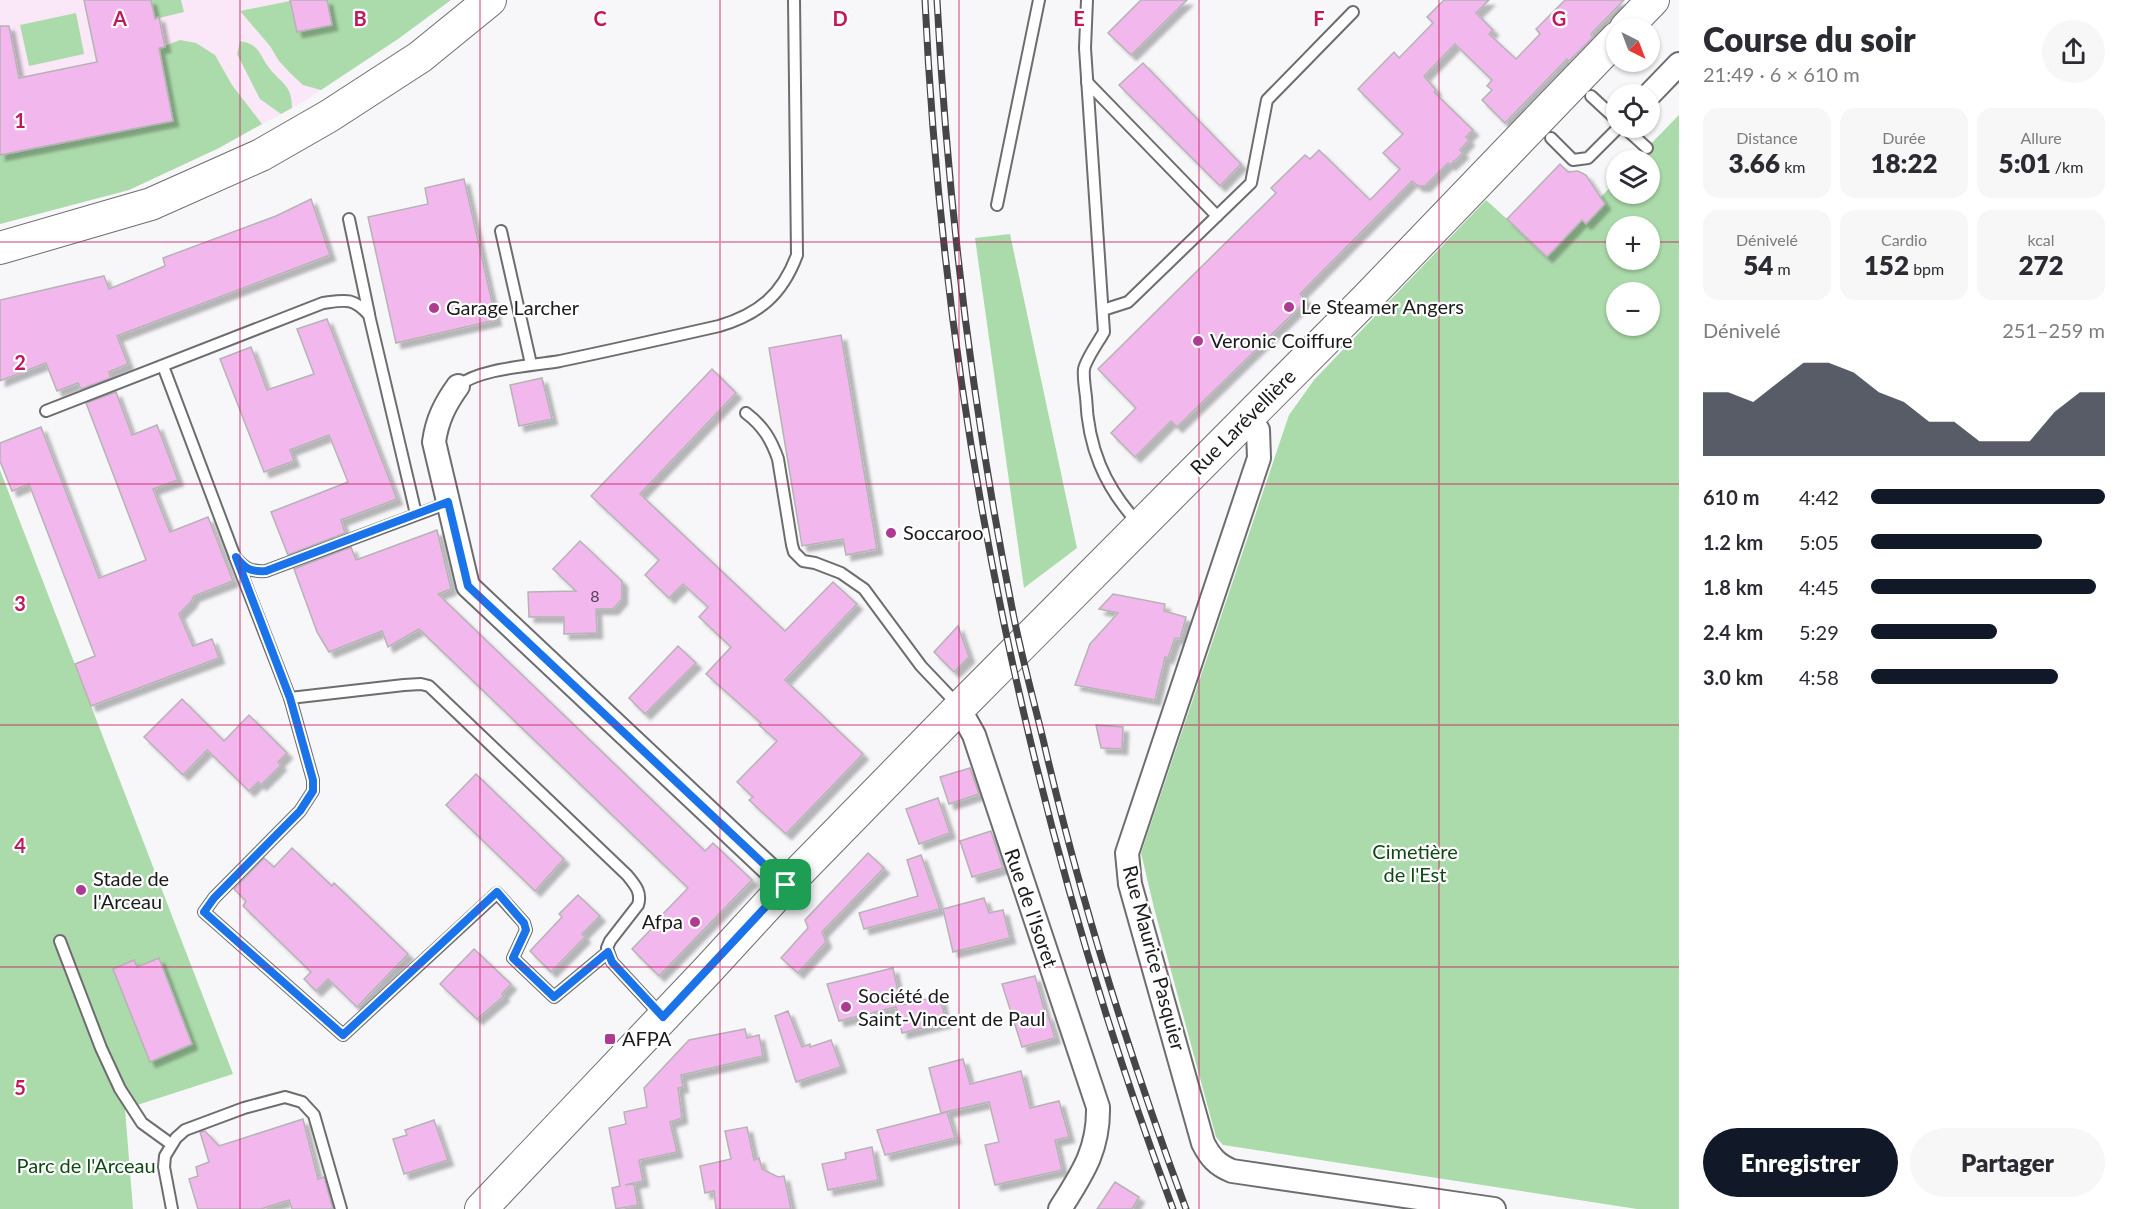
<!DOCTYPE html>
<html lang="fr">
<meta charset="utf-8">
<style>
body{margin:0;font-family:Lato,sans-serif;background:#f7f7f7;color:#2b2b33;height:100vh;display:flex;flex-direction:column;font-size:22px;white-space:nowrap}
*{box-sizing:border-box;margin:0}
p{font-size:20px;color:#7c7c81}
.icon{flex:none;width:33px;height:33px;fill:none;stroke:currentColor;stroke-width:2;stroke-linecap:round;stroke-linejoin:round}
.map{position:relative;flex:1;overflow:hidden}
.side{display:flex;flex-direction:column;background:#fff;width:450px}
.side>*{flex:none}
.needle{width:39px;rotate:138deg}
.fabs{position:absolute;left:1606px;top:18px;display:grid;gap:12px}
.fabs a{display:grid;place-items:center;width:54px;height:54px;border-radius:50%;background:#fff;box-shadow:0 2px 4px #0004;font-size:30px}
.pin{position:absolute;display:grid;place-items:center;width:51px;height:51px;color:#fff;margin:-26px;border-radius:12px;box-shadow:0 3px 9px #0006}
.round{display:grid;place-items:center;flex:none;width:63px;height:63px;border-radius:32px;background:#f7f7f7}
.summary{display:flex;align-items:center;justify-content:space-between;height:102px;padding:0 24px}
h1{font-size:33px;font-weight:800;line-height:45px}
.metrics{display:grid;grid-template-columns:repeat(3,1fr);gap:9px;height:102px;padding:6px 24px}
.metrics div{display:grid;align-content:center;border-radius:15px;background:#f7f7f7;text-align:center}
.metrics b{font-size:26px;font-weight:800}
.metrics small{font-size:16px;font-weight:400}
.metrics p{font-size:16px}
.chart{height:168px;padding:12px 24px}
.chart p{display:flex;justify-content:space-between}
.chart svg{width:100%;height:108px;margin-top:6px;fill:#111827;opacity:.7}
.button{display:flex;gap:12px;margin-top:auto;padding:12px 24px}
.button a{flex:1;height:69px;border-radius:36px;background:#111827;color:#fff;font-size:24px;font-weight:800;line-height:69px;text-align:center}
.button a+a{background:#f7f7f7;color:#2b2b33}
ul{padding:0 24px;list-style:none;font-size:20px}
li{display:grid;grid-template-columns:96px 72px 1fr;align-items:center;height:45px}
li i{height:15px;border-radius:8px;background:#111827}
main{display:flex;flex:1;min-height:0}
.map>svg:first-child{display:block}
.commercial{fill:#fae7f7}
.green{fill:#acdbab;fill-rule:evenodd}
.building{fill:#f2b7ed;stroke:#b6b3b5;stroke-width:1.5;filter:url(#shadow)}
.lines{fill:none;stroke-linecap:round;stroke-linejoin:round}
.lane-casing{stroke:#6d6d70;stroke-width:14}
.street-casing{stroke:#6d6d70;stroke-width:26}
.secondary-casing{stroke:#6d6d70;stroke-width:34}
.lane{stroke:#fff;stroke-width:10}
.street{stroke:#fff;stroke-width:22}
.secondary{stroke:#fff;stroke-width:32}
.rail-casing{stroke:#464648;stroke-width:7}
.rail{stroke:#fff;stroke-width:4.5;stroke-dasharray:14;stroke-linecap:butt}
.route-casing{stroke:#fff;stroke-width:12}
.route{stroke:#1a73e8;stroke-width:8}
.grid{fill:none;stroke:#c2185b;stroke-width:1.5;stroke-opacity:0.55}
.poi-dot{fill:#ae3a92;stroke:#fff;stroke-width:2}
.labels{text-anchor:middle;stroke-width:4.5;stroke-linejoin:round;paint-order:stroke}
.number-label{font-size:16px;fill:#514251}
.poi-label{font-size:20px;fill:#1b1b1d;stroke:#fff;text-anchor:start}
.street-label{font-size:20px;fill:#1b1b1d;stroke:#fff}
.park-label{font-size:20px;fill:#0d4914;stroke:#fff}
.grid-label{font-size:20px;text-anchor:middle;font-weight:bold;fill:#c2185b;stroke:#fff;stroke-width:4.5;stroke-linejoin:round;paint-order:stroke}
</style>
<main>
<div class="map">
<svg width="1679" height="1209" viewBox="0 0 1679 1209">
<defs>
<filter id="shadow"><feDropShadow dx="5.5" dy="5.5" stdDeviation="1.5" flood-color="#0004"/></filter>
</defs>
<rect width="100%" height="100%" fill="#f7f7fa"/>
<polygon class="commercial" points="0,0 451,0 398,39 298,105 219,148 129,190 0,224"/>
<g class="green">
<polygon points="151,0 181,0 184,12 155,19"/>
<polygon points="327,0 451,0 398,39 321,90 303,85 291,74 279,61 270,46 240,11 290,1 297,32 332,25"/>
<polygon points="76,13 84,54 29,66 20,25"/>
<polygon points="180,40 196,43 215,55 232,85 262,124 219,148 129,190 0,224 0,155 172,121 159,48"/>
<path d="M 240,41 C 261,45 258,54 270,69 C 282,84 292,85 292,108 L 281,114 L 260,99 L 237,54 Z"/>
<path d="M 1679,115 L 1679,1209 L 1637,1209 L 1223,1145 L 1216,1137 L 1154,908 L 1141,853 L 1289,415 L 1314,380 L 1486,200 L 1507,219 L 1560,164 L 1570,173 L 1578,171 L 1586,175 L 1597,201 L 1617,180 L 1617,194 L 1650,194 L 1650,160 L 1635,160 ZM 1617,226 L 1650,226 L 1650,260 L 1617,260 ZM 1617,292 L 1650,292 L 1650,326 L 1617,326 Z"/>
<polygon points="1010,234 1077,548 1024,588 975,238"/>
<polygon points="0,470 233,1074 125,1109 133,1209 0,1209"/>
</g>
<g class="building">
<polygon points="84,0 151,0 155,19 159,17 165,47 159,48 173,121 0,155 0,26 9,26 19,78 97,62"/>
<polygon points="290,0 327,0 332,25 297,32"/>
<polygon points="1141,0 1187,0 1131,55 1108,33"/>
<polygon points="1444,0 1489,0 1476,13 1493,30 1489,34 1516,59 1540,34 1536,29 1565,0 1624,0 1591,34 1593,37 1569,61 1567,59 1505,123 1482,100 1492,90 1487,86 1492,80 1455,44 1424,76 1436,90 1434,92 1473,130 1466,137 1469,140 1460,150 1463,153 1450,165 1448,163 1425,186 1418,186 1412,181 1300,294 1307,300 1177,427 1171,421 1135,457 1111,433 1136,408 1098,369 1276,193 1271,188 1305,155 1310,159 1319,150 1370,200 1400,169 1383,153 1403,134 1358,89 1394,52 1399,58 1433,23 1427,17"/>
<polygon points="1143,63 1241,164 1220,186 1119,85"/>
<polygon points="1560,164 1568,172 1578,171 1586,175 1605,204 1586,224 1582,220 1547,257 1507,219"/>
<polygon points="464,179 496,320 396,343 368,217 428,204 425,188"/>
<polygon points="311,199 330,255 117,336 128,364 109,372 111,378 81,389 78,383 57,391 46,363 0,381 0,300 104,276 109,289 165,266 163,258 276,216"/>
<polygon points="327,319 397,499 341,520 345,533 288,555 271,512 348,482 329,435 290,450 294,461 264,472 220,359 251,347 267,390 314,374 297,329"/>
<polygon points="841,335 877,549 846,555 843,539 802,546 769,348"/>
<polygon points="712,369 736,393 640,494 785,631 833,582 857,604 785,680 863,754 786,834 749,800 753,797 737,782 777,741 759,725 761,723 706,674 731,647 699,617 708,607 683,584 669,598 645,575 659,560 591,496"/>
<polygon points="542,378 552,419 519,426 510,385"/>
<polygon points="116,392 132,435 157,425 178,480 153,489 170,532 208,517 233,581 194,596 191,602 179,614 193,646 212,639 219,658 91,706 75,664 95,656 29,484 12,491 0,461 0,443 41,427 99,578 146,560 86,403"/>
<polygon points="437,530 451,589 438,594 705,851 713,843 752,880 659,976 632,949 660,920 658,919 688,888 419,629 388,647 382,631 329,652 317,632 294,569 351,547 356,560"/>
<polygon points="580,541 622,581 622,599 613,609 596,609 597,633 564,634 564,617 529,617 528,592 576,591 553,569"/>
<polygon points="1113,594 1165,604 1164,611 1186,617 1180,639 1175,638 1168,658 1165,657 1155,700 1075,685 1090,644 1118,613 1099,609"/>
<polygon points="958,626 969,657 954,672 934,652"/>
<polygon points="678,646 696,663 645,714 629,698"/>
<polygon points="182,699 224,741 249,715 287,753 278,762 281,765 261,785 258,782 249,791 207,750 183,775 144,737"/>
<polygon points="1096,725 1123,727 1122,749 1101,748"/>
<polygon points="970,768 979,794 949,804 940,777"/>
<polygon points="476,774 564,859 535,891 446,805"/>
<polygon points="938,798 950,833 919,844 906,809"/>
<polygon points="991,831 1003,868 972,877 960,841"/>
<polygon points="292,848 332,886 334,883 408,954 357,1007 328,979 316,991 304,979 311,972 243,906 246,901 234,889 264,858 274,867"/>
<polygon points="868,853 884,868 822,932 826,942 798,973 781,958 808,928 805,920"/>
<polygon points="921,855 940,909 864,929 859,913 918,896 907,860"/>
<polygon points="578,895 600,916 582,934 585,937 551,972 530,951 562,917 559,914"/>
<polygon points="984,898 989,913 1003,910 1010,938 953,952 943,909"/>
<polygon points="474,949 511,984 502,994 504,996 477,1019 440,984"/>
<polygon points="159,958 192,1044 150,1062 113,969 134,960 137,967"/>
<polygon points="893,968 901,1005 940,996 946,1022 902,1033 896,1007 839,1021 827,984"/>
<polygon points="1035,976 1046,1016 1048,1015 1055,1038 1022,1047 1002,984"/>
<polygon points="788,1011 802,1047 810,1044 810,1047 831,1040 841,1067 796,1082 775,1016"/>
<polygon points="745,1029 747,1038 759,1035 763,1056 681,1075 683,1087 678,1088 682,1118 670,1122 677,1152 639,1160 643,1181 625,1185 634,1184 638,1205 616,1209 612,1188 620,1186 609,1128 626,1124 624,1112 647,1107 644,1088 689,1040"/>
<polygon points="963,1059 970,1084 1021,1071 1030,1108 1059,1101 1069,1137 1055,1140 1062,1170 995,1185 985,1145 999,1142 989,1102 941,1113 929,1068"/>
<polygon points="947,1112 955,1138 885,1155 877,1130"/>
<polygon points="303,1119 318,1179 324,1177 333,1209 292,1209 289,1200 261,1209 198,1209 189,1179 198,1176 196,1167 209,1162 200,1132 205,1131 219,1146"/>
<polygon points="434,1120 448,1160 404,1174 393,1139 407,1135 405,1130"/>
<polygon points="747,1127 754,1160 759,1158 762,1169 778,1177 784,1176 791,1209 716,1209 714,1191 705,1193 700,1166 731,1159 725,1131"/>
<polygon points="872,1147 878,1180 828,1190 822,1164 846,1159 845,1153"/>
<polygon points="1115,1182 1139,1197 1132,1209 1097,1209"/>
</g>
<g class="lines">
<g class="lane-casing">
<g id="lane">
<path d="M 1087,0 L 1085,48 L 1104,332 C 1099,341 1086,359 1084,369 C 1083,377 1085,388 1086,397 C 1088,447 1104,486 1138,523"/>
<polyline points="1087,82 1217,216"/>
<polyline points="1591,96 1617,120"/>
<polyline points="1625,128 1647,148"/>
<polyline points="1551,138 1573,160 1588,158 1618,128"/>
<polyline points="997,205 1039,0"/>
<polyline points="349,219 369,314"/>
<polyline points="501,231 531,364"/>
<polyline points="1103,310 1128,302 1251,183 1267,100 1353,12"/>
<path d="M 163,366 L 235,557 C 245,569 251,572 266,571 L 448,503"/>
<path d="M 458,386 C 480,368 532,366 560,361 C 613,350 666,338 719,326 C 759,314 782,295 797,255 L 794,0"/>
<path d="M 46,411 L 323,303 C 345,300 353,297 369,315 L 416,514"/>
<path d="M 746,413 C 763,426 771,439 778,459 L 792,545 L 794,552 L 803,561 L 815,563 L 841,573 L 864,589 L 921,666 L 959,706"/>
<polyline points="235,557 290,698 313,780 313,791 300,811 214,898 204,912 343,1035 497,893 524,923 526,930 513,958 554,997 608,952"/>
<path d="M 290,698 L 404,685 L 421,684 L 429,686 L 627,875 C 635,885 642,892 638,905 L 610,941 L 607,948 L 612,962 L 660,1014"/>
<polyline points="60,941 101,1048 120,1089 142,1123 171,1144"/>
<polyline points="172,1209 164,1167 165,1156 176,1138 185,1130 244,1108 285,1097 302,1102 314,1115 341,1209"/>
</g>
</g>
<g class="street-casing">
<g id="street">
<polyline points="1650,94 1679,64"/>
<path d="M 458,386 C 445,404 437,420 434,442 L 468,586 L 786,885"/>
<path d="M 1248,416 L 1258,430 L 1259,458 L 1127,853 L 1130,884 L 1203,1143 C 1210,1157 1217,1165 1232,1171 L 1494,1209"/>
<path d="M 959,708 L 974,735 L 1098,1107 C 1099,1150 1082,1174 1060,1209"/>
</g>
</g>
<g class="secondary-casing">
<g id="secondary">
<polyline points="1626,28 1653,0"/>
<polyline points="0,248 151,204 261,155 329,116 420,57 490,0"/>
<polyline points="481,1209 707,971 786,885 960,707 1366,299 1617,38"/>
</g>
</g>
<use href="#lane" class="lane"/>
<use href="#street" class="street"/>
<use href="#secondary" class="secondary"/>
<g class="rail-casing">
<g id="rail">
<path d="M 925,0 C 944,413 1029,822 1173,1209"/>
<path d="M 937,0 C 948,207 973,414 1014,618 C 1022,658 1033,698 1043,739 C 1080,899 1129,1055 1186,1209"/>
</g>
</g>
<use href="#rail" class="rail"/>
</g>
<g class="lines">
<g class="route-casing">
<path id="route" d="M 448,502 L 468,586 L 786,885 L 663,1017 L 612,962 L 608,952 L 554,997 L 513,958 L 526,930 L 524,923 L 497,892 L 343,1035 L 204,912 L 214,898 L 300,811 L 313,791 L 313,780 L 290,698 L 236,557 C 245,569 251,572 266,571 Z"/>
</g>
<use href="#route" class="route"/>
</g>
<path class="grid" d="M 240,0 L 240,1209M 480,0 L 480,1209M 720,0 L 720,1209M 959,0 L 959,1209M 1199,0 L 1199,1209M 1439,0 L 1439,1209M 0,242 L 1617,242M 1650,242 L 1679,242M 0,484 L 1679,484M 0,725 L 1679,725M 0,967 L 1679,967"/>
<g class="poi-dot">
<circle cx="1289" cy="307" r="6"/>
<circle cx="434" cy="308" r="6"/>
<circle cx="1198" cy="341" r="6"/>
<circle cx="891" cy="533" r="6"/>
<circle cx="81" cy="890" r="6"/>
<circle cx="695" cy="922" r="6"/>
<circle cx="846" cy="1007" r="6"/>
<rect x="604" y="1033" width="12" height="12" rx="3"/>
</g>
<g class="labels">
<g class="number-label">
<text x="595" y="602">8</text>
</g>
<g class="poi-label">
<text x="1301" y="314">Le Steamer Angers</text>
<text x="446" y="315">Garage Larcher</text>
<text x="1210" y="348">Veronic Coiffure</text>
<text x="903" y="540">Soccaroo</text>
<text x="93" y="886">Stade de<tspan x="93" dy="23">l'Arceau</tspan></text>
<text x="683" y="929" text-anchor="end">Afpa</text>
<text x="858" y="1003">Société de<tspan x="858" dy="23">Saint-Vincent de Paul</tspan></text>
<text x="622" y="1046">AFPA</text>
</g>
<g class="street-label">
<text transform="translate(1243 422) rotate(-45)" y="7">Rue Larévellière</text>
<text transform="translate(1031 908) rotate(71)" y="7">Rue de l'Isoret</text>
<text transform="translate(1154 958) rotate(75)" y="7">Rue Maurice Pasquier</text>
</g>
<g class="park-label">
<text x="1415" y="859">Cimetière<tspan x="1415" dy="23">de l'Est</tspan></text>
<text x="86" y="1173">Parc de l'Arceau</text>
</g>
</g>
<g class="grid-label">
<text x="120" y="26">A</text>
<text x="360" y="26">B</text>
<text x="600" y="26">C</text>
<text x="840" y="26">D</text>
<text x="1079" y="26">E</text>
<text x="1319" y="26">F</text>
<text x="1559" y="26">G</text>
<text x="20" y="128">1</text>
<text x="20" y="370">2</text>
<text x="20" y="611">3</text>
<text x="20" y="853">4</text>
<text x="20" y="1095">5</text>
</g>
</svg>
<div class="fabs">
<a><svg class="needle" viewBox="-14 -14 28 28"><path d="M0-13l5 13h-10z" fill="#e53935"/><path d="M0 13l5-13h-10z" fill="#7c7c81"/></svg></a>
<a><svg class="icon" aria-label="locate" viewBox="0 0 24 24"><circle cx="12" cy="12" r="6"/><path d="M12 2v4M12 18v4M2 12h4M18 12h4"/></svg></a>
<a><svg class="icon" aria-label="layers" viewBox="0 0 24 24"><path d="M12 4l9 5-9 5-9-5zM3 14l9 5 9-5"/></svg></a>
<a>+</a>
<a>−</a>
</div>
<div class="pin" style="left:786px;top:885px;background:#1e9e55"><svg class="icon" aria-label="arrive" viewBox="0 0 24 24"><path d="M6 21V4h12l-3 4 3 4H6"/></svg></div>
</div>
<section class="side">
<div class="summary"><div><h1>Course du soir</h1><p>21:49 · 6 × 610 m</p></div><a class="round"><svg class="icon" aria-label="share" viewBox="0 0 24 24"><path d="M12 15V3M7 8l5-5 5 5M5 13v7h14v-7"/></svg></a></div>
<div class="metrics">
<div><p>Distance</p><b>3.66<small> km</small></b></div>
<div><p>Durée</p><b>18:22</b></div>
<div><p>Allure</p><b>5:01<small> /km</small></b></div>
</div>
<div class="metrics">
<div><p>Dénivelé</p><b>54<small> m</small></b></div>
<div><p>Cardio</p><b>152<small> bpm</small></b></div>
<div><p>kcal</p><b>272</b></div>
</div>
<div class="chart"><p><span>Dénivelé</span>251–259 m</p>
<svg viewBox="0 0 160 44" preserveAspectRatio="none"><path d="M0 44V18L10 18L20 22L30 14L40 6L50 6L60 10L70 18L80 22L90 30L100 30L110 38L120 38L130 38L140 26L150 18L160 18V44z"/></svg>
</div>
<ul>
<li><b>610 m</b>4:42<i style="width:100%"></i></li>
<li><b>1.2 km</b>5:05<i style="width:73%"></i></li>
<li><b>1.8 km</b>4:45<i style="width:96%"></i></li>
<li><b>2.4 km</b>5:29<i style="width:54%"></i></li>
<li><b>3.0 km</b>4:58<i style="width:80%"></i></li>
</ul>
<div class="button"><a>Enregistrer</a><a>Partager</a></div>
</section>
</main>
